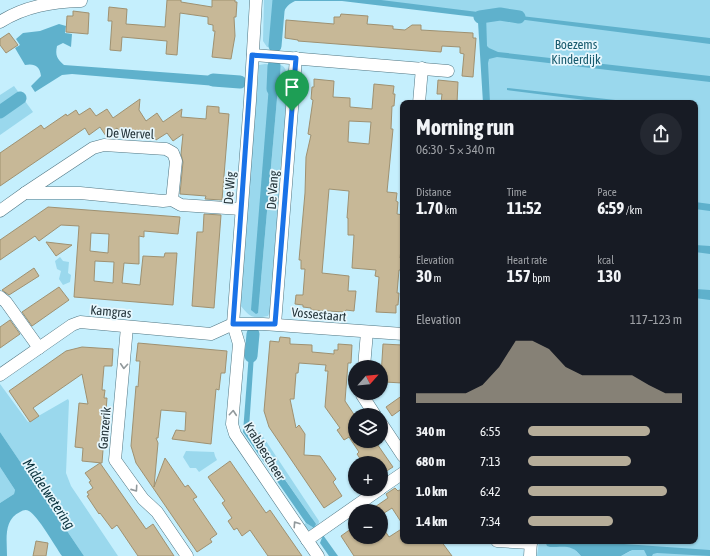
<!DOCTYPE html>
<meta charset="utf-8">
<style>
body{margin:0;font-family:"Asap Condensed",sans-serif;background:#242831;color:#f1f3f6;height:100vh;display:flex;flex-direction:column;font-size:15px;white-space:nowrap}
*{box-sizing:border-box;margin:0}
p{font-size:13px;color:#9ea1a6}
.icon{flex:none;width:22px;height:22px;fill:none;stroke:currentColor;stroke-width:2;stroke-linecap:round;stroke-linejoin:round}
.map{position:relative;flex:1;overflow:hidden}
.panel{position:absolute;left:400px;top:100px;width:298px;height:444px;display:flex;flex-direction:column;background:#171b24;border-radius:8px;box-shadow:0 1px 3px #0004}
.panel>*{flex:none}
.needle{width:26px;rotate:63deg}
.tools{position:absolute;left:348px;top:360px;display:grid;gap:8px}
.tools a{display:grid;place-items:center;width:40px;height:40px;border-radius:50%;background:#171b24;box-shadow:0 1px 3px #0004;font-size:20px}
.pin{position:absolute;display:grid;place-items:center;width:34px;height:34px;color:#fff;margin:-41px -17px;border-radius:50% 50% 50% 0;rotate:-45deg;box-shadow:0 0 4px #0007}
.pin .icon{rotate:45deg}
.round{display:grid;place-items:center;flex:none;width:42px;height:42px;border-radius:21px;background:#242831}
.head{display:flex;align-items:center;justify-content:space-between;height:68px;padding:0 16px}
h1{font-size:22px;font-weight:700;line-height:30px}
.figures{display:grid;grid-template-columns:repeat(3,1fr);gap:6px;height:68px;padding:4px 16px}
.figures div{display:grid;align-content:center}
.figures b{font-size:17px;font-weight:700}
.figures small{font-size:11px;font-weight:400}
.figures p{font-size:11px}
.chart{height:112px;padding:8px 16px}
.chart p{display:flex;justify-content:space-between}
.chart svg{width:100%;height:72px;margin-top:4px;fill:#b6ad99;opacity:.7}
ul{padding:0 16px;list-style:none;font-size:13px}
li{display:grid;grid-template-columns:64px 48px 1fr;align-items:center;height:30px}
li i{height:10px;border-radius:5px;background:#b6ad99}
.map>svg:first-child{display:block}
.green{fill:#9ad8ed;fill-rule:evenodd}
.water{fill:#5fb1cc}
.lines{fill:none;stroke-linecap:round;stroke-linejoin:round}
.canal{stroke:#5fb1cc;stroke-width:13}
.building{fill:#c7b897;stroke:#9f9171;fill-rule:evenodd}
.minor-casing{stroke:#507683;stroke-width:13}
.minor{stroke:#fff;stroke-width:12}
.oneway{stroke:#91999c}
.route-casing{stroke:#fff;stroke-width:8}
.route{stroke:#1a73e8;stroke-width:5}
.labels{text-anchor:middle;stroke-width:3.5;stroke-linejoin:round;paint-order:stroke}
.park-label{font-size:13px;fill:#185b6e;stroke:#e7f7fd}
.street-label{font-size:13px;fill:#233339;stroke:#e7f7fd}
.water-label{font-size:14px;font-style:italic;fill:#07303b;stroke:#e7f7fd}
</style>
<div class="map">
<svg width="710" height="556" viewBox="0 0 710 556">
<rect width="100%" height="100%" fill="#c5effd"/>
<g class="green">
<polygon points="264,0 273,0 272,36 276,40 276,48 267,47 263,41"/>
<polygon points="347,0 710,0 710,556 621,556 631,551 573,548 581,556 537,556 539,541 545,541 545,542 549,541 695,541 695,103 489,103 482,16"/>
<path d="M 265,64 C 284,65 284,62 289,81 L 274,257 L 272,308 L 268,316 C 252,319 250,317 240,305 L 259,65 ZM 277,73 L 279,76 L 258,313 Z"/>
<polygon points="14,86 33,112 0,135 0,95"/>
<polygon points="60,257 63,261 69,262 68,273 71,275 70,282 63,285 59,279 61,271 57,269 55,261"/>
<polygon points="0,384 28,422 68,399 69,401 66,473 71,486 118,556 84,556 0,432"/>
<polygon points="260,432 319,521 318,527 311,531 302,526 306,523 314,528 311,517 255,436"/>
<polygon points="186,451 214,452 215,456 217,460 199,472 196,468 190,468 183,457"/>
<polygon points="0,467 15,490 14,494 0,503"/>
</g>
<g class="water">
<path d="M 273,0 L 381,0 L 486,13 L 487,46 L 489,48 L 498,52 L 710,76 L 710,82 L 497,57 L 489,59 L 488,63 L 490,103 L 483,103 L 478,22 L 475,17 L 342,1 L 295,1 C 279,8 282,23 280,38 L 276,40 L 272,36 Z"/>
<polygon points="503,14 710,38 710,44 503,17"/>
<path d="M 59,24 L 66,26 L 65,33 L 72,34 L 71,47 L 63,43 L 57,46 C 55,55 57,59 64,65 L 228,77 L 230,80 L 228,87 L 72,74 L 62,75 L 35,92 L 31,86 L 41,76 C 40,66 34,63 25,65 L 15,48 L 20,45 L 16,39 L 23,33 L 40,31 Z"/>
<polygon points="272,72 277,73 279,76 258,313 256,314 251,310 270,73"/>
<polygon points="507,88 642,103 609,103 507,90"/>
<polygon points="13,98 18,105 0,117 0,107"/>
<polygon points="695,202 710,204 710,211 695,209"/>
<polygon points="695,245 710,246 710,254 695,252"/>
<polygon points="695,289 710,290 710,300 695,298"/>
<polygon points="253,339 255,340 249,428 311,517 316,524 314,528 306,523 243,432 250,340"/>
<path d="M 0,432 L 84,556 L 62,556 C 55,546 38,516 29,511 C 26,509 23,510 20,512 C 3,520 7,540 7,556 L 0,556 L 0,503 L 14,494 L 15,490 L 0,467 Z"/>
<polygon points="323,535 338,556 329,556 320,543"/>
<path d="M 545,541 L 581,541 L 710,550 L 710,556 L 657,553 L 653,554 L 652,556 L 647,556 L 644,550 L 632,550 L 621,556 L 581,556 C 572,544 564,547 550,547 L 547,546 Z"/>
</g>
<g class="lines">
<g class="canal">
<polyline points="480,17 500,14 519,17"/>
<polyline points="275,46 279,0"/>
<polyline points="213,80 240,82"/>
<polyline points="273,89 274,66"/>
<polyline points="0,112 20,98"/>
<polyline points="251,356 253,334"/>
</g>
</g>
<g class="building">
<polygon points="167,0 181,0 181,2 212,7 212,0 235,0 235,2 237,2 236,17 234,17 235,36 231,59 212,57 215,31 213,31 213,25 208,24 208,17 180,13 177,55 166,54 167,41 122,37 121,51 110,50 112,21 108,21 109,7 127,9 126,24 165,27"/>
<polygon points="73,11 89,13 88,34 66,32 67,16 73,16"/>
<polygon points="341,14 368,16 367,24 393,26 393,29 405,30 412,25 421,25 421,30 473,33 473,38 476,38 473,77 462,76 464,54 460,53 460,47 442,46 441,52 298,41 298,40 285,38 286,20 334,24 334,17 340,17"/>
<polygon points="9,33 18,45 6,53 0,45 0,39"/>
<path d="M 314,79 L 334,81 L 333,97 L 350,98 L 350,107 L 372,109 L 374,84 L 394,86 L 393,94 L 395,94 L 394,106 L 392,106 L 391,129 L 393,129 L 387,192 L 397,193 L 396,201 L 398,202 L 397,214 L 403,215 L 403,231 L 400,258 L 402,258 L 401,270 L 399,270 L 397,293 L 399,293 L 398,305 L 396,305 L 396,313 L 376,312 L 379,277 L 375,276 L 376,270 L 352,268 L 354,235 L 348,235 L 348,218 L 347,218 L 349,191 L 329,189 L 322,273 L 349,276 L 348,291 L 356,291 L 354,311 L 346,310 L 345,312 L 311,310 L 311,308 L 303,307 L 303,305 L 295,304 L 296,295 L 303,295 L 305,269 L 301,269 L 301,260 L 299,260 L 305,193 L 306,157 L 311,135 L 308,134 L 313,100 L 311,99 L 312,87 L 314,87 ZM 349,121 L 371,122 L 369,144 L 348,142 Z"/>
<polygon points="438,80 458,82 457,103 441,103 442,94 437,94"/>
<polygon points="140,99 139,110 146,121 157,113 163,122 182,109 181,117 206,119 207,106 219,107 219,113 229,114 222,200 205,199 206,196 180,194 183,162 181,154 183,134 173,141 167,133 156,140 150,131 139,138 133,130 123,137 117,128 106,136 100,127 89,135 85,128 0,186 0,153 41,125 44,129 66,114 67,116 76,110 79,115 90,108 96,116 107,109 113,118"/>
<path d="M 48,207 L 180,217 L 178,234 L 144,231 L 144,237 L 139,236 L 139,264 L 124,263 L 122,283 L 140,285 L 143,256 L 164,257 L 165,253 L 177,253 L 173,305 L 74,297 L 79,226 L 61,225 L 39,241 L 35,236 L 0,260 L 0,240 ZM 91,233 L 109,234 L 108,253 L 90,251 ZM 95,261 L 114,262 L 113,283 L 94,281 Z"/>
<polygon points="204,214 221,215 214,308 192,306 197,232 203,232"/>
<polygon points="46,242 72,245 56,256"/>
<polygon points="34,268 39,276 9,295 2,290"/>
<polygon points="59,287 69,300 32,326 22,312"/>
<polygon points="10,320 20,334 0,348 0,327"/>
<polygon points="280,337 290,338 290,344 312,345 312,352 334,354 334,350 338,350 338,344 352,345 351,363 348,363 345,401 355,416 355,441 375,441 393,467 385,472 387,475 381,479 381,463 363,463 357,454 359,452 349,437 344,440 337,430 340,428 325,407 328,371 325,371 326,365 299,363 298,373 296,373 294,399 290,399 296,428 299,425 305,434 304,455 320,456 336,479 333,482 342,496 324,508 269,427 264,411 270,341 279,342"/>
<polygon points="138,343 227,351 225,373 221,373 219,390 216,389 211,444 172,439 176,430 185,431 186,412 161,410 158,438 156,438 158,443 154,487 165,458 185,487 188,485 197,497 193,499 217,534 210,539 212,542 197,552 136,463 131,446 136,386 138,387 140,361 136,361"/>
<polygon points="383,344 402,345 403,370 402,383 385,382 386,377 381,376"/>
<polygon points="82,347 113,349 112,366 104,366 102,390 105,390 104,398 107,398 102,463 82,461 83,448 75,447 79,403 88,404 82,374 33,408 39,416 30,422 9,391 66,351"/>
<polygon points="403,395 403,408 392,416 386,407"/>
<polygon points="230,461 266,513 270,510 302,556 268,556 250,530 242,536 237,528 234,530 228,521 232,518 222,503 225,501 208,477"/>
<polygon points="100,463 146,529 153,524 174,556 138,556 117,525 112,529 100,513 99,514 87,496 89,495 87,492 93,488 89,482 91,481 85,473"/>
<polygon points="395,488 398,491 403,488 403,525 392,508 381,515 381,511 369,511 388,498 386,494"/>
<polygon points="381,525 389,537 403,528 403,541 441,541 452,556 354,556 341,536 355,526 355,537 381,537"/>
<polygon points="36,541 48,543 46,556 33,556"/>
</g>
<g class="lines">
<g class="minor-casing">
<g id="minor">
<polyline points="256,0 250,101 233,324 239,344 232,424 235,434 318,556"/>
<path d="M 0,22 C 25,6 52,2 81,1 L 81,0"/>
<polyline points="253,55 448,71"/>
<polyline points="419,103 422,68"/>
<polyline points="25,193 93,148 104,145 166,149 173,153 176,161 172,200"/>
<polyline points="0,211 25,193 80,193 163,201 172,200 181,205 241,209"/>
<polyline points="0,297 6,302 39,348"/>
<polyline points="275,324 296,58"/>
<polyline points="127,327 115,460 143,499 157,512 187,556"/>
<polyline points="364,367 367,332"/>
<polyline points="0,375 72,325 80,322 211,334 233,324 263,324 403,334"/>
<polyline points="362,393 362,395 375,415"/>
<polyline points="381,423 403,456"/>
<polyline points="381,488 403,473"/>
<polyline points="307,540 380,489"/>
<polyline points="497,541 531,543"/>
<polyline points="530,556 531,541"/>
</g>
</g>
<use href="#minor" class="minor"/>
</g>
<defs><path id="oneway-chevron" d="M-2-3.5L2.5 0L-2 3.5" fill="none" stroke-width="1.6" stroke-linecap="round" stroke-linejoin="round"/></defs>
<g class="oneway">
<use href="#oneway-chevron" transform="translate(124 366) rotate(94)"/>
<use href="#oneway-chevron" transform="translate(233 413) rotate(-85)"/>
<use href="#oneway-chevron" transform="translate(135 489) rotate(55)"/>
<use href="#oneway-chevron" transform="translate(296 524) rotate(-124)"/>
</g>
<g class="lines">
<g class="route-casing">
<polygon id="route" points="252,55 296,58 275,324 233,324"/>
</g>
<use href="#route" class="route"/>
</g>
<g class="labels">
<g class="park-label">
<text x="576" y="49">Boezems<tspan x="576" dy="15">Kinderdijk</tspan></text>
</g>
<g class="street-label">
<text transform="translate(130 133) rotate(2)" y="5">De Wervel</text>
<text transform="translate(229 188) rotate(-86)" y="5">De Wig</text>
<text transform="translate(272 190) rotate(-86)" y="5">De Vang</text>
<text transform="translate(111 311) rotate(5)" y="5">Kamgras</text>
<text transform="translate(319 314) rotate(5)" y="5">Vossestaart</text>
<text transform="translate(104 428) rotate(-85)" y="5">Ganzerik</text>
<text transform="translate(265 451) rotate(58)" y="5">Krabbescheer</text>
</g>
<g class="water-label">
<text transform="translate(49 494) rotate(56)" y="5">Middelwetering</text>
</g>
</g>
</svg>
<div class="tools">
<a><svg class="needle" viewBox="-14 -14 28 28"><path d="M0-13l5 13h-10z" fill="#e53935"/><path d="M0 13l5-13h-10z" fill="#9ea1a6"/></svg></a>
<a><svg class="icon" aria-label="layers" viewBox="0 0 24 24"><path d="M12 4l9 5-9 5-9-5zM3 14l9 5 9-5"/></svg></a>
<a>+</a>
<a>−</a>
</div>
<div class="pin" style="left:292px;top:111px;background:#1e9e55"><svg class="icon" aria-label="arrive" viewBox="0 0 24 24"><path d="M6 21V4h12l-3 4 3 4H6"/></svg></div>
<section class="panel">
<div class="head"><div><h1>Morning run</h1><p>06:30 · 5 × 340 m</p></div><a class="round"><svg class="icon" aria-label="share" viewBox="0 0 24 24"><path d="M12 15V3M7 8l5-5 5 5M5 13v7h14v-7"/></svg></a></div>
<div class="figures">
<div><p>Distance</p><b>1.70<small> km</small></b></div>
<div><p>Time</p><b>11:52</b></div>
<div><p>Pace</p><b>6:59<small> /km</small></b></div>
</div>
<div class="figures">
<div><p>Elevation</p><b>30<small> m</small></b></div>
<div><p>Heart rate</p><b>157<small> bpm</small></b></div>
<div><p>kcal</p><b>130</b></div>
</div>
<div class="chart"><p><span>Elevation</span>117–123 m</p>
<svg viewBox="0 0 160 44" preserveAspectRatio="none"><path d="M0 44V38L10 38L20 38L30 38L40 33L50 22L60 6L70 6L80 11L90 22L100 27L110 27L120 27L130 27L140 33L150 38L160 38V44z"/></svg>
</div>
<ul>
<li><b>340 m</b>6:55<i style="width:79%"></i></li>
<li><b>680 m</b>7:13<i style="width:67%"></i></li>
<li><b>1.0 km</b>6:42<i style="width:90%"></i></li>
<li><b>1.4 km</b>7:34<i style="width:55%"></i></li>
</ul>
</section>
</div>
